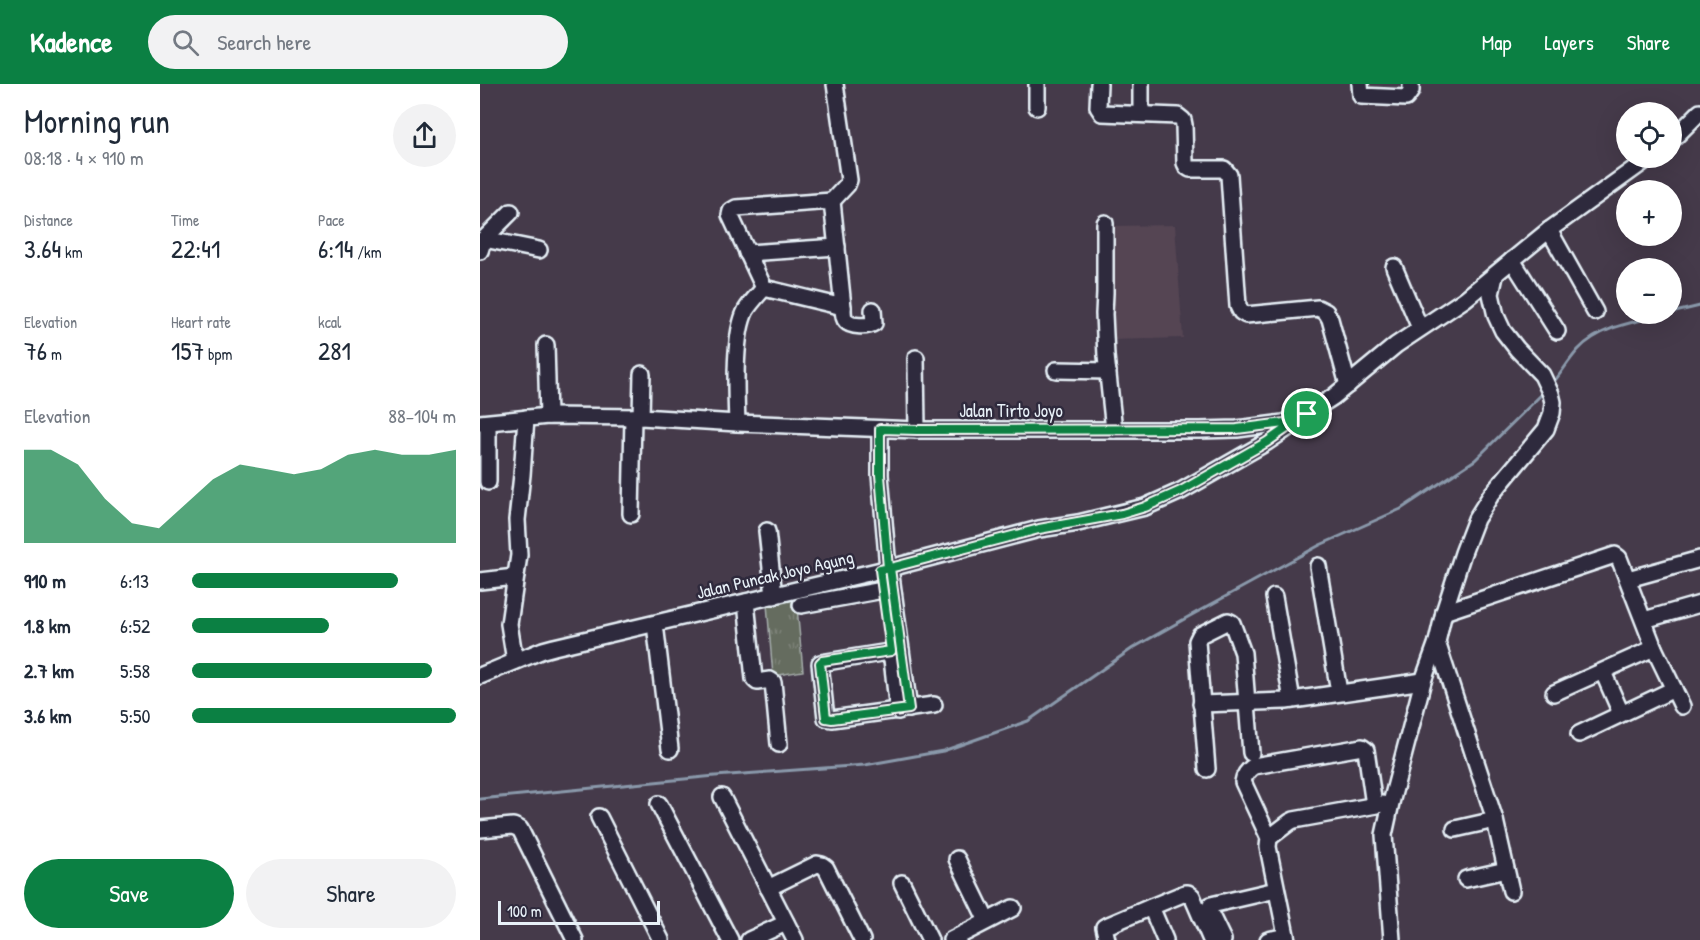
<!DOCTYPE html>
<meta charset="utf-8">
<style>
body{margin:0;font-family:"Patrick Hand",sans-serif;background:#f2f2f3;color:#1f2937;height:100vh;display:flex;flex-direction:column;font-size:22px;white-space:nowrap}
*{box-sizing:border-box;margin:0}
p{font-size:20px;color:#747a83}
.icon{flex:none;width:33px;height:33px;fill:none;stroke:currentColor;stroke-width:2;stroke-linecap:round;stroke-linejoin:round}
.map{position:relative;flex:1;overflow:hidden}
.details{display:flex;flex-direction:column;background:#fff;width:480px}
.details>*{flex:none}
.buttons{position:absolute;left:1136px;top:18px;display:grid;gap:12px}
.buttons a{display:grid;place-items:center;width:66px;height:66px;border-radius:50%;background:#fff;box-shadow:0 6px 24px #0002;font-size:30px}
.scale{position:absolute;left:18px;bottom:15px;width:162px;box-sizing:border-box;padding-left:6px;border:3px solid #e8f1f8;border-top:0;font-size:16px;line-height:21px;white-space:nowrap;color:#e8f1f8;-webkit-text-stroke:4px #2f2a3d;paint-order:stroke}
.pin{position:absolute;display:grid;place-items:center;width:51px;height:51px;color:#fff;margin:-26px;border:3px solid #fff;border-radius:50%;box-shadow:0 2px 6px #0007}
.round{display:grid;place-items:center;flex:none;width:63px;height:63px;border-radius:32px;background:#f2f2f3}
.headline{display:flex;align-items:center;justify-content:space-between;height:102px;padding:0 24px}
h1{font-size:33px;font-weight:600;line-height:45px}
.metrics{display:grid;grid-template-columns:repeat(3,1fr);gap:9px;height:102px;padding:6px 24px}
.metrics div{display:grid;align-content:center}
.metrics b{font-size:26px;font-weight:600}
.metrics small{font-size:16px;font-weight:400}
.metrics p{font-size:16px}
.chart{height:168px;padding:12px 24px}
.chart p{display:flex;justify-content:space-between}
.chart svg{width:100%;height:108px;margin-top:6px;fill:#0b8043;opacity:.7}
.button{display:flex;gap:12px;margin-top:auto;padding:12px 24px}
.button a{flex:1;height:69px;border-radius:36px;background:#0b8043;color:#fff;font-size:24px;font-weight:600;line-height:69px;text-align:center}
.button a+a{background:#f2f2f3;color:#1f2937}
ul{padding:0 24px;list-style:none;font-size:20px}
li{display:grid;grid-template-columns:96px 72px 1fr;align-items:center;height:45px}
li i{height:15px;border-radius:8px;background:#0b8043}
header{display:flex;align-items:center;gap:36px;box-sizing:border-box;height:84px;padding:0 30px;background:#0b8043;color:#fff}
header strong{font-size:28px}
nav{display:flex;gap:33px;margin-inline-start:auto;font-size:21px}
.search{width:420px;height:54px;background:#f2f2f3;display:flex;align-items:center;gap:15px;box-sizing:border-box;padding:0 21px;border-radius:33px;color:#747a83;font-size:22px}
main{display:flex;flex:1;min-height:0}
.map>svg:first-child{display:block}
.built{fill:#544553}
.grass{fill:url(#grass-tufts);stroke:#a6aeac;stroke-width:1.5}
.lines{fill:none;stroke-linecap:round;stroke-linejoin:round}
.stream{stroke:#8a99ab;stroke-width:3}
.minor-casing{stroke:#e8f1f8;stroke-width:20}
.minor{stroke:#2f2a3d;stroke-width:15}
.route-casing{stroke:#fff;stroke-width:12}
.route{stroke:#0b8043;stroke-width:8}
.labels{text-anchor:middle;stroke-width:5;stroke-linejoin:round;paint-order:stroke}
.street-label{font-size:18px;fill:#e8f1f8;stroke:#2f2a3d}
</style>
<header>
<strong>Kadence</strong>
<div class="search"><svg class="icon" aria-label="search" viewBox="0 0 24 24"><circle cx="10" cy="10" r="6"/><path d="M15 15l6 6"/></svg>Search here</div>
<nav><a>Map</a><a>Layers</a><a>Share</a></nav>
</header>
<main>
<section class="details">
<div class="headline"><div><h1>Morning run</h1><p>08:18 · 4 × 910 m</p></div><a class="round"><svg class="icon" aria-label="share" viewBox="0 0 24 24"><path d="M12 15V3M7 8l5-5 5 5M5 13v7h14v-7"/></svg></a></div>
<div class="metrics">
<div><p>Distance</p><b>3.64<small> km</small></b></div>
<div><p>Time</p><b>22:41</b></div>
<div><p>Pace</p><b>6:14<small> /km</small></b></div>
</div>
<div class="metrics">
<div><p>Elevation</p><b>76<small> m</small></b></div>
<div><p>Heart rate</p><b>157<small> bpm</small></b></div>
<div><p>kcal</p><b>281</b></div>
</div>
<div class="chart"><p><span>Elevation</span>88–104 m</p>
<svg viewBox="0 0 160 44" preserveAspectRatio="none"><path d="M0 44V6L10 6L20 12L30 26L40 36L50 38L60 28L70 18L80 12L90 14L100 16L110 14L120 8L130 6L140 8L150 8L160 6V44z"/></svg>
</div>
<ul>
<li><b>910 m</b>6:13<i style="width:78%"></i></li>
<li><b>1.8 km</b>6:52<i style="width:52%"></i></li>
<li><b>2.7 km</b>5:58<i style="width:91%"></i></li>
<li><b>3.6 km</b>5:50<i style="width:100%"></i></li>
</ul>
<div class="button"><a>Save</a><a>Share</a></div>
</section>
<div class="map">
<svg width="1220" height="856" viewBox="0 0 1220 856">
<defs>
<pattern id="grass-tufts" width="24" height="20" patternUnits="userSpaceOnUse" patternTransform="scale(1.5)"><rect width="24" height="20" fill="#656c5f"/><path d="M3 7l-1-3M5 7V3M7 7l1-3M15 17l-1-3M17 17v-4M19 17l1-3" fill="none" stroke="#7b8177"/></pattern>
</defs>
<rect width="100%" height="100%" fill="#453a4a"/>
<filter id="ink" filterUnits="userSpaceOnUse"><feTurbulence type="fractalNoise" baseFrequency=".0167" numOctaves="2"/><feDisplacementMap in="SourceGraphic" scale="12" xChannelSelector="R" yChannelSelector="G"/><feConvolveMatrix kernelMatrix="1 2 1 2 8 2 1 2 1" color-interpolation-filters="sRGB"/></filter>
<g filter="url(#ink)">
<polygon class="built" points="695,141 703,254 630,256 631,142"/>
<polygon class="grass" points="316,513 323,587 293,592 287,520"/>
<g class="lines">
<g class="stream">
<polyline points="1191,229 1220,222"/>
<path d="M 1072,300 C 1081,290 1088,277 1098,266 C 1120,242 1158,237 1188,230"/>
<polyline points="0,715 235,692 385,681 463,667 548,637 653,564 708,533 840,461 921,425 995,376 1065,307"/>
</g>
<g class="minor-casing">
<g id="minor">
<polyline points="557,0 557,23"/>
<polyline points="619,0 618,23 622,29 698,32 703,36 704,41 705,79 707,83 710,85 744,85 749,91 758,222 761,228 766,231 838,224 846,228 850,235 868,301"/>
<polyline points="880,0 881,12 926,14 931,7 931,0"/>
<polyline points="661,30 661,0"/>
<polyline points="1191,57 1220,28"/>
<polyline points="352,117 367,101 369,96 355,0"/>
<polyline points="625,139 625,209 624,230 626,272 634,346"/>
<polyline points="1069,146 1115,228"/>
<polyline points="4,155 31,128"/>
<polyline points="0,167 4,155 59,166"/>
<polyline points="267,169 357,163"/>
<polyline points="1032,176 1077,247"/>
<polyline points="914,183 940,244"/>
<path d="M 363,223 C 363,227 363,234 366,237 C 371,243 388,243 394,239 L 393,226"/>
<polyline points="66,261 68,332"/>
<polyline points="436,274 437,346"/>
<polyline points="576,286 628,287"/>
<polyline points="161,333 162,290"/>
<polyline points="0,339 68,332 161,333 257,339 437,346 720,346 757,345 803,339 827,330 839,322 853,313 916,261 985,215 1069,146 1169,74"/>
<polyline points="8,339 8,398"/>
<path d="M 257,339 C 256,310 253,251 266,226 C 271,218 278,211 284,204 L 250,131 L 251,127 L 256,124 L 352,117 L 363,223 L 284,204"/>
<polyline points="400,345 400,391 408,484"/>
<polyline points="151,430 153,333"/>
<polyline points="287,447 294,512"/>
<polyline points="838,482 859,608"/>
<polyline points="410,484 429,625"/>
<polyline points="1148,495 1220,475"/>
<polyline points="0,497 35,493"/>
<polyline points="794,513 812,616"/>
<polyline points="266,518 274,595 277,598 290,596 293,598 299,660"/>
<polyline points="321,521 403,506"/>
<polyline points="964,528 1135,471 1139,474 1174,564 1202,622"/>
<polyline points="1164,536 1220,520"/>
<polyline points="175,540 190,665"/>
<polyline points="957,558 1015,736 1031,807"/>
<polyline points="421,566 340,579 346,634 352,635 454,621"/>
<polyline points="412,575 418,627"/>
<polyline points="35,577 29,540 39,471 37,436 42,391 46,334"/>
<polyline points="1123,588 1141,629"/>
<polyline points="0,592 63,566 74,563 414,483 559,445 598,439 665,423 701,407 787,358 814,340"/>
<polyline points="1074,609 1174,564"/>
<polyline points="721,620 806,617 943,597"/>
<polyline points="1099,650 1194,605"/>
<polyline points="727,685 717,557 720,551 748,537 752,539 763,569 771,669"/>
<polyline points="242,713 315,856"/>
<polyline points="179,720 250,856"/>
<polyline points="119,733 181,856"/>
<polyline points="0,745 33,742 40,745 95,856"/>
<polyline points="975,745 1015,736"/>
<polyline points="789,754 810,738 814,736 902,720"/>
<polyline points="477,775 507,837"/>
<polyline points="986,795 1026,786"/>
<polyline points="422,799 450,856"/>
<polyline points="288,804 337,780 342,781 346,784 382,856"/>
<polyline points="269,856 306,839"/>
<polyline points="471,856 533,824"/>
<polyline points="627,856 624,843 671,823"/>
<polyline points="685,856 671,823 705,809 708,809 712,812 731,856"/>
<polyline points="743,856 729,827 731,821 796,806"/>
<polyline points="788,856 806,852"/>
<path d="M 807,856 L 788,763 L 789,754 L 763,698 C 764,690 768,686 774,682 L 882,663 L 886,666 L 894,721"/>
<polyline points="912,856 904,751 911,719 943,597 957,558 964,528 983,469 996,435 1011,411 1066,345 1072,329 1073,318 1071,310 1062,291 1037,265 1023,247 1016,232 1011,210 1015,192"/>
</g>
</g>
<use href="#minor" class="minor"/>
</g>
</g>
<g class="lines" filter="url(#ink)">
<g class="route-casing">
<polyline id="route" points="827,330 787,358 701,407 665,423 642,430 559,445 410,484 400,486 411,567 342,577 340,579 346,634 352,635 429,625 410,484 408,484 400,391 400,345 437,346 757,345 804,339 827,330"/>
</g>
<use href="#route" class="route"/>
</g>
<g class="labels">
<g class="street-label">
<text x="531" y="333">Jalan Tirto Joyo</text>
<text transform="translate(295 491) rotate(-13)" y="6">Jalan Puncak Joyo Agung</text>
</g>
</g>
</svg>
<div class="buttons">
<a><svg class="icon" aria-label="locate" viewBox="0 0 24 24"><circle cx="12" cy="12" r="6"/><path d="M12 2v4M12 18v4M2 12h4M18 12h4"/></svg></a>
<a>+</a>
<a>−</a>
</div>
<div class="scale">100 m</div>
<div class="pin" style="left:827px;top:330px;background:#1e9e55"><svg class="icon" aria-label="arrive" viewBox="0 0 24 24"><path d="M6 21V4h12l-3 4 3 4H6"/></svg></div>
</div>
</main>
